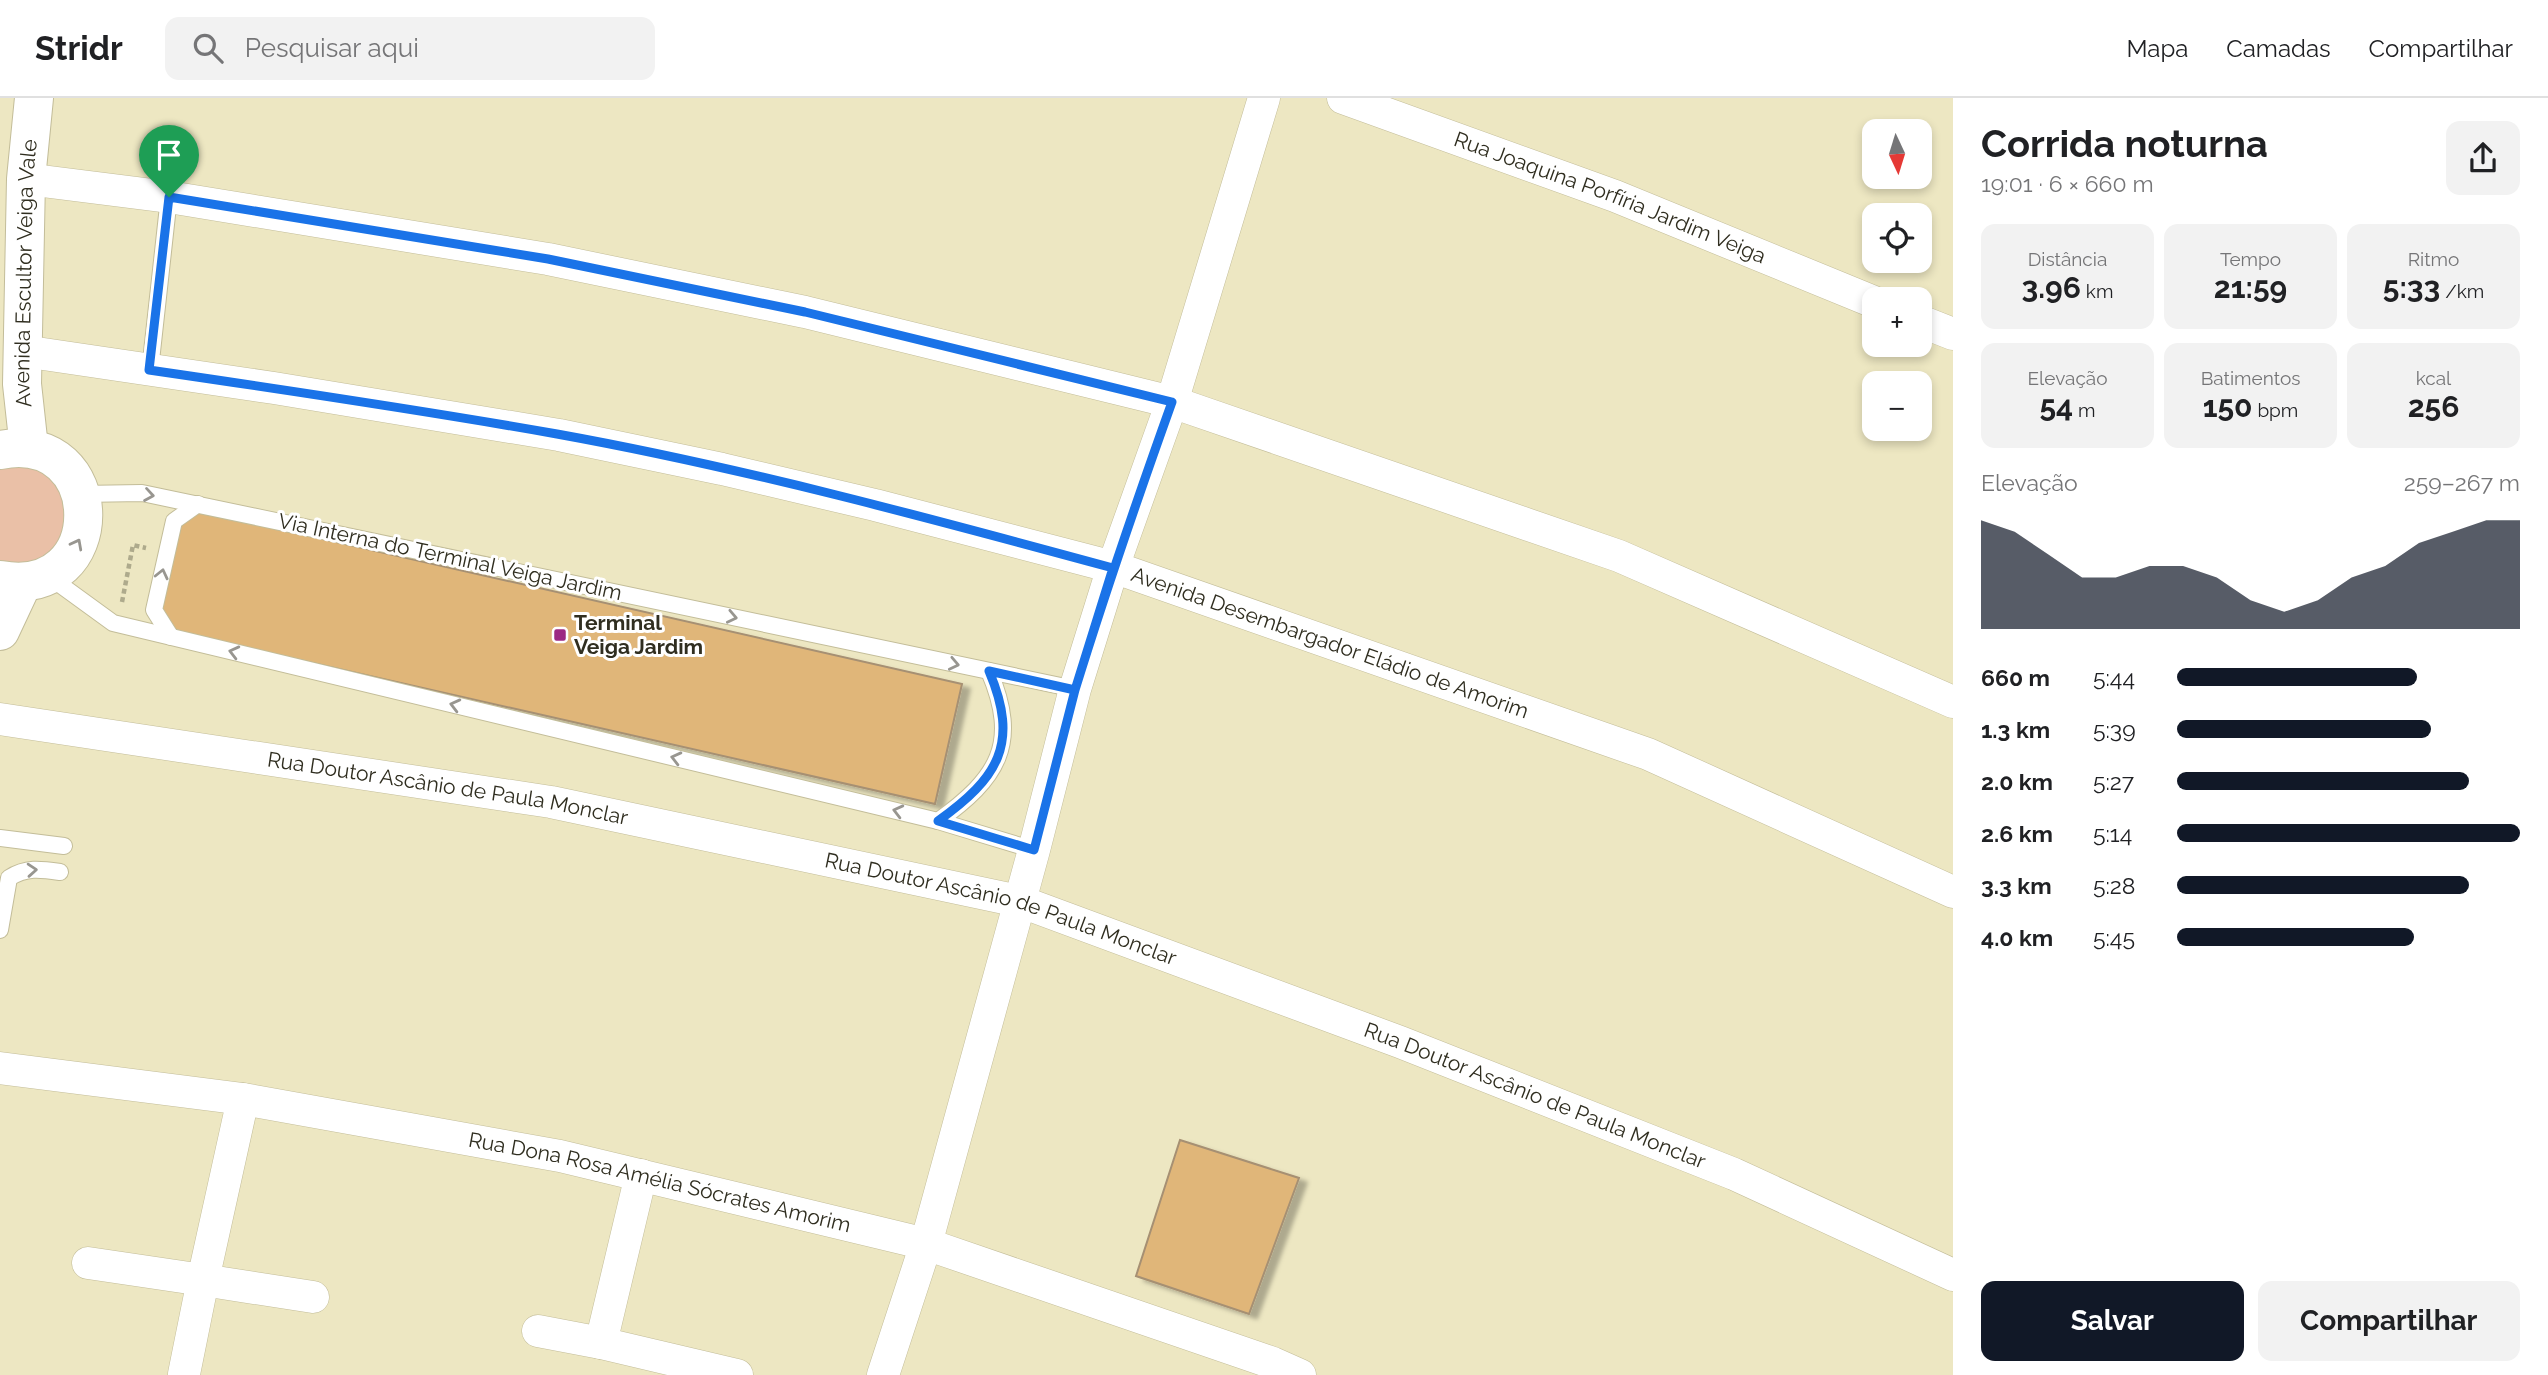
<!DOCTYPE html>
<html lang="pt">
<meta charset="utf-8">
<style>
body{margin:0;font-family:Raleway,sans-serif;background:#f2f2f2;color:#202124;height:100vh;display:flex;flex-direction:column;font-size:26px;white-space:nowrap}
*{box-sizing:border-box;margin:0}
p{font-size:23px;color:#757577}
.icon{flex:none;width:38px;height:38px;fill:none;stroke:currentColor;stroke-width:2;stroke-linecap:round;stroke-linejoin:round}
.map{position:relative;flex:1;overflow:hidden}
.panel{display:flex;flex-direction:column;background:#fff;width:595px}
.panel>*{flex:none}
.needle{width:46px;rotate:176deg}
.buttons{position:absolute;left:1862px;top:21px;display:grid;gap:14px}
.buttons a{display:grid;place-items:center;width:70px;height:70px;border-radius:14px;background:#fff;box-shadow:0 4px 10px #0003;font-size:35px}
.pin{position:absolute;display:grid;place-items:center;width:60px;height:60px;color:#fff;margin:-72px -30px;border-radius:50% 50% 50% 0;rotate:-45deg;box-shadow:0 0 7px #0007}
.pin .icon{rotate:45deg}
.round{display:grid;place-items:center;flex:none;width:74px;height:74px;border-radius:14px;background:#f2f2f2}
.headline{display:flex;align-items:center;justify-content:space-between;height:119px;padding:0 28px}
h1{font-size:38px;font-weight:700;line-height:52px}
.stats{display:grid;grid-template-columns:repeat(3,1fr);gap:10px;height:119px;padding:7px 28px}
.stats div{display:grid;align-content:center;border-radius:14px;background:#f2f2f2;text-align:center}
.stats b{font-size:30px;font-weight:700}
.stats small{font-size:19px;font-weight:400}
.stats p{font-size:19px}
.chart{height:196px;padding:14px 28px}
.chart p{display:flex;justify-content:space-between}
.chart svg{width:100%;height:126px;margin-top:7px;fill:#111827;opacity:.7}
.primary-button{display:flex;gap:14px;margin-top:auto;padding:14px 28px}
.primary-button a{flex:1;height:80px;border-radius:14px;background:#111827;color:#fff;font-size:28px;font-weight:700;line-height:80px;text-align:center}
.primary-button a+a{background:#f2f2f2;color:#202124}
ul{padding:0 28px;list-style:none;font-size:23px}
li{display:grid;grid-template-columns:112px 84px 1fr;align-items:center;height:52px}
li i{height:18px;border-radius:9px;background:#111827}
header{display:flex;align-items:center;gap:42px;box-sizing:border-box;height:98px;padding:0 35px;background:#fff;border-bottom:2px solid #e0e0e0}
header strong{font-size:33px}
nav{display:flex;gap:38px;margin-inline-start:auto;font-size:24px}
.search{width:490px;height:63px;background:#f2f2f2;display:flex;align-items:center;gap:18px;box-sizing:border-box;padding:0 24px;border-radius:14px;color:#757577;font-size:26px}
main{display:flex;flex:1;min-height:0}
.map>svg:first-child{display:block}
.green{fill:#eac0a7}
.building{fill:#e0b679;stroke:#a69073;stroke-width:2;filter:url(#shadow)}
.lines{fill:none;stroke-linecap:round;stroke-linejoin:round}
.service-casing{stroke:#c3bd99;stroke-width:18}
.minor-casing{stroke:#c3bd99;stroke-width:33}
.secondary-casing{stroke:#c3bd99;stroke-width:40}
.path{stroke:#aeaa8c;stroke-width:4.5;stroke-dasharray:5 3.5;stroke-linecap:butt}
.service{stroke:#fff;stroke-width:16}
.minor{stroke:#fff;stroke-width:32}
.secondary{stroke:#fff;stroke-width:38}
.oneway{stroke:#989690}
.route-casing{stroke:#fff;stroke-width:14}
.route{stroke:#1a73e8;stroke-width:9}
.poi-dot{fill:#9d2883;stroke:#fff;stroke-width:2.5}
.labels{text-anchor:middle;stroke-width:6;stroke-linejoin:round;paint-order:stroke}
.street-label{font-size:21px;fill:#302e20;stroke:#fff}
.poi-label{font-size:21px;font-weight:bold;fill:#302e20;stroke:#fff;text-anchor:start}
</style>
<header>
<strong>Stridr</strong>
<div class="search"><svg class="icon" aria-label="search" viewBox="0 0 24 24"><circle cx="10" cy="10" r="6"/><path d="M15 15l6 6"/></svg>Pesquisar aqui</div>
<nav><a>Mapa</a><a>Camadas</a><a>Compartilhar</a></nav>
</header>
<main>
<div class="map">
<svg width="1953" height="1277" viewBox="0 0 1953 1277">
<defs>
<filter id="shadow"><feDropShadow dx="8" dy="4.5" stdDeviation="2" flood-color="#0004"/></filter>
</defs>
<rect width="100%" height="100%" fill="#ede7c2"/>
<polygon class="green" points="12,358 70,390 60,457 0,474 0,361"/>
<g class="building">
<polygon points="182,409 962,586 935,706 154,529"/>
<polygon points="1180,1042 1299,1080 1249,1216 1136,1178"/>
</g>
<g class="lines">
<g class="service-casing">
<g id="service">
<polyline points="150,272 169,99"/>
<polyline points="81,396 142,395 1075,591"/>
<polyline points="47,477 113,525 938,723 1034,752"/>
<polyline points="171,539 154,512 174,423 198,406"/>
<path d="M 938,723 C 998,680 1020,646 989,573"/>
<polyline points="0,740 64,748"/>
<path d="M 0,832 L 9,780 C 26,769 40,771 60,774"/>
</g>
</g>
<g class="minor-casing">
<g id="minor">
<path id="s1" d="M 1343,0 L 1615,98 L 1874,204"/>
<polyline points="26,81 169,99 548,161 805,214 1172,304 1619,458 1953,604"/>
<polyline points="1920,223 1953,236"/>
<path id="s2" d="M 23,253 L 274,290 L 559,337 L 722,371 L 875,407 L 1113,469 L 1648,656 L 1953,794"/>
<path id="s3" d="M 0,621 L 551,704 L 1019,803 L 1400,944 L 1734,1076 L 1953,1177"/>
<path id="s4" d="M 0,970 L 243,1001 L 560,1058 L 926,1146 L 1273,1265 L 1300,1277"/>
<polyline points="88,1165 203,1182 243,1001"/>
<polyline points="538,1233 601,1245 641,1077"/>
<polyline points="601,1245 737,1277"/>
<polyline points="184,1276 203,1182 313,1199"/>
<polyline points="883,1277 926,1146 1034,752 1075,591 1113,469 1172,304 1264,0"/>
</g>
</g>
<g class="secondary-casing">
<g id="secondary">
<path id="s5" d="M 29,350 L 22,286 L 26,81 L 34,0"/>
<path d="M 0,352 C 110,330 112,503 0,482"/>
<polyline points="0,533 23,484"/>
</g>
</g>
<polyline class="path" points="122,504 133,447 146,450"/>
<use href="#service" class="service"/>
<use href="#minor" class="minor"/>
<use href="#secondary" class="secondary"/>
</g>
<defs><path id="oneway-chevron" d="M-2-3.5L2.5 0L-2 3.5" fill="none" stroke-width="1.6" stroke-linecap="round" stroke-linejoin="round" transform="scale(1.75)"/></defs>
<g class="oneway">
<use href="#oneway-chevron" transform="translate(149 397) rotate(9)"/>
<use href="#oneway-chevron" transform="translate(77 446) rotate(-62)"/>
<use href="#oneway-chevron" transform="translate(162 476) rotate(-77)"/>
<use href="#oneway-chevron" transform="translate(732 519) rotate(12)"/>
<use href="#oneway-chevron" transform="translate(234 554) rotate(-166)"/>
<use href="#oneway-chevron" transform="translate(954 566) rotate(12)"/>
<use href="#oneway-chevron" transform="translate(455 607) rotate(-166)"/>
<use href="#oneway-chevron" transform="translate(676 660) rotate(-166)"/>
<use href="#oneway-chevron" transform="translate(898 713) rotate(-166)"/>
<use href="#oneway-chevron" transform="translate(32 772) rotate(-4)"/>
</g>
<g class="lines">
<g class="route-casing">
<path id="route" d="M 169,99 L 149,272 C 286,292 422,312 557,336 C 745,370 929,420 1113,470 L 1075,592 L 1034,752 L 938,723 C 998,680 1020,646 989,573 L 1075,592 C 1105,495 1138,399 1172,304 L 805,214 L 548,161 L 169,99"/>
</g>
<use href="#route" class="route"/>
</g>
<rect class="poi-dot" x="553" y="530" width="14" height="14" rx="3.5"/>
<g class="labels">
<g class="street-label">
<text dy="7" stroke="none"><textPath href="#s1" startOffset="285">Rua Joaquina Porfíria Jardim Veiga</textPath></text>
<text dy="7" stroke="none"><textPath href="#s5" startOffset="175">Avenida Escultor Veiga Vale</textPath></text>
<text transform="translate(450 459) rotate(12)" y="7">Via Interna do Terminal Veiga Jardim</text>
<text dy="7" stroke="none"><textPath href="#s2" startOffset="1342">Avenida Desembargador Eládio de Amorim</textPath></text>
<text dy="7" stroke="none"><textPath href="#s3" startOffset="453">Rua Doutor Ascânio de Paula Monclar</textPath></text>
<text dy="7" stroke="none"><textPath href="#s3" startOffset="1020">Rua Doutor Ascânio de Paula Monclar</textPath></text>
<text dy="7" stroke="none"><textPath href="#s3" startOffset="1587">Rua Doutor Ascânio de Paula Monclar</textPath></text>
<text dy="7" stroke="none"><textPath href="#s4" startOffset="670">Rua Dona Rosa Amélia Sócrates Amorim</textPath></text>
</g>
<g class="poi-label">
<text x="574" y="532">Terminal<tspan x="574" dy="24">Veiga Jardim</tspan></text>
</g>
</g>
</svg>
<div class="buttons">
<a><svg class="needle" viewBox="-14 -14 28 28"><path d="M0-13l5 13h-10z" fill="#e53935"/><path d="M0 13l5-13h-10z" fill="#757577"/></svg></a>
<a><svg class="icon" aria-label="locate" viewBox="0 0 24 24"><circle cx="12" cy="12" r="6"/><path d="M12 2v4M12 18v4M2 12h4M18 12h4"/></svg></a>
<a>+</a>
<a>−</a>
</div>
<div class="pin" style="left:169px;top:99px;background:#1e9e55"><svg class="icon" aria-label="arrive" viewBox="0 0 24 24"><path d="M6 21V4h12l-3 4 3 4H6"/></svg></div>
</div>
<section class="panel">
<div class="headline"><div><h1>Corrida noturna</h1><p>19:01 · 6 × 660 m</p></div><a class="round"><svg class="icon" aria-label="share" viewBox="0 0 24 24"><path d="M12 15V3M7 8l5-5 5 5M5 13v7h14v-7"/></svg></a></div>
<div class="stats">
<div><p>Distância</p><b>3.96<small> km</small></b></div>
<div><p>Tempo</p><b>21:59</b></div>
<div><p>Ritmo</p><b>5:33<small> /km</small></b></div>
</div>
<div class="stats">
<div><p>Elevação</p><b>54<small> m</small></b></div>
<div><p>Batimentos</p><b>150<small> bpm</small></b></div>
<div><p>kcal</p><b>256</b></div>
</div>
<div class="chart"><p><span>Elevação</span>259–267 m</p>
<svg viewBox="0 0 160 44" preserveAspectRatio="none"><path d="M0 44V6L10 10L20 18L30 26L40 26L50 22L60 22L70 26L80 34L90 38L100 34L110 26L120 22L130 14L140 10L150 6L160 6V44z"/></svg>
</div>
<ul>
<li><b>660 m</b>5:44<i style="width:70%"></i></li>
<li><b>1.3 km</b>5:39<i style="width:74%"></i></li>
<li><b>2.0 km</b>5:27<i style="width:85%"></i></li>
<li><b>2.6 km</b>5:14<i style="width:100%"></i></li>
<li><b>3.3 km</b>5:28<i style="width:85%"></i></li>
<li><b>4.0 km</b>5:45<i style="width:69%"></i></li>
</ul>
<div class="primary-button"><a>Salvar</a><a>Compartilhar</a></div>
</section>
</main>
